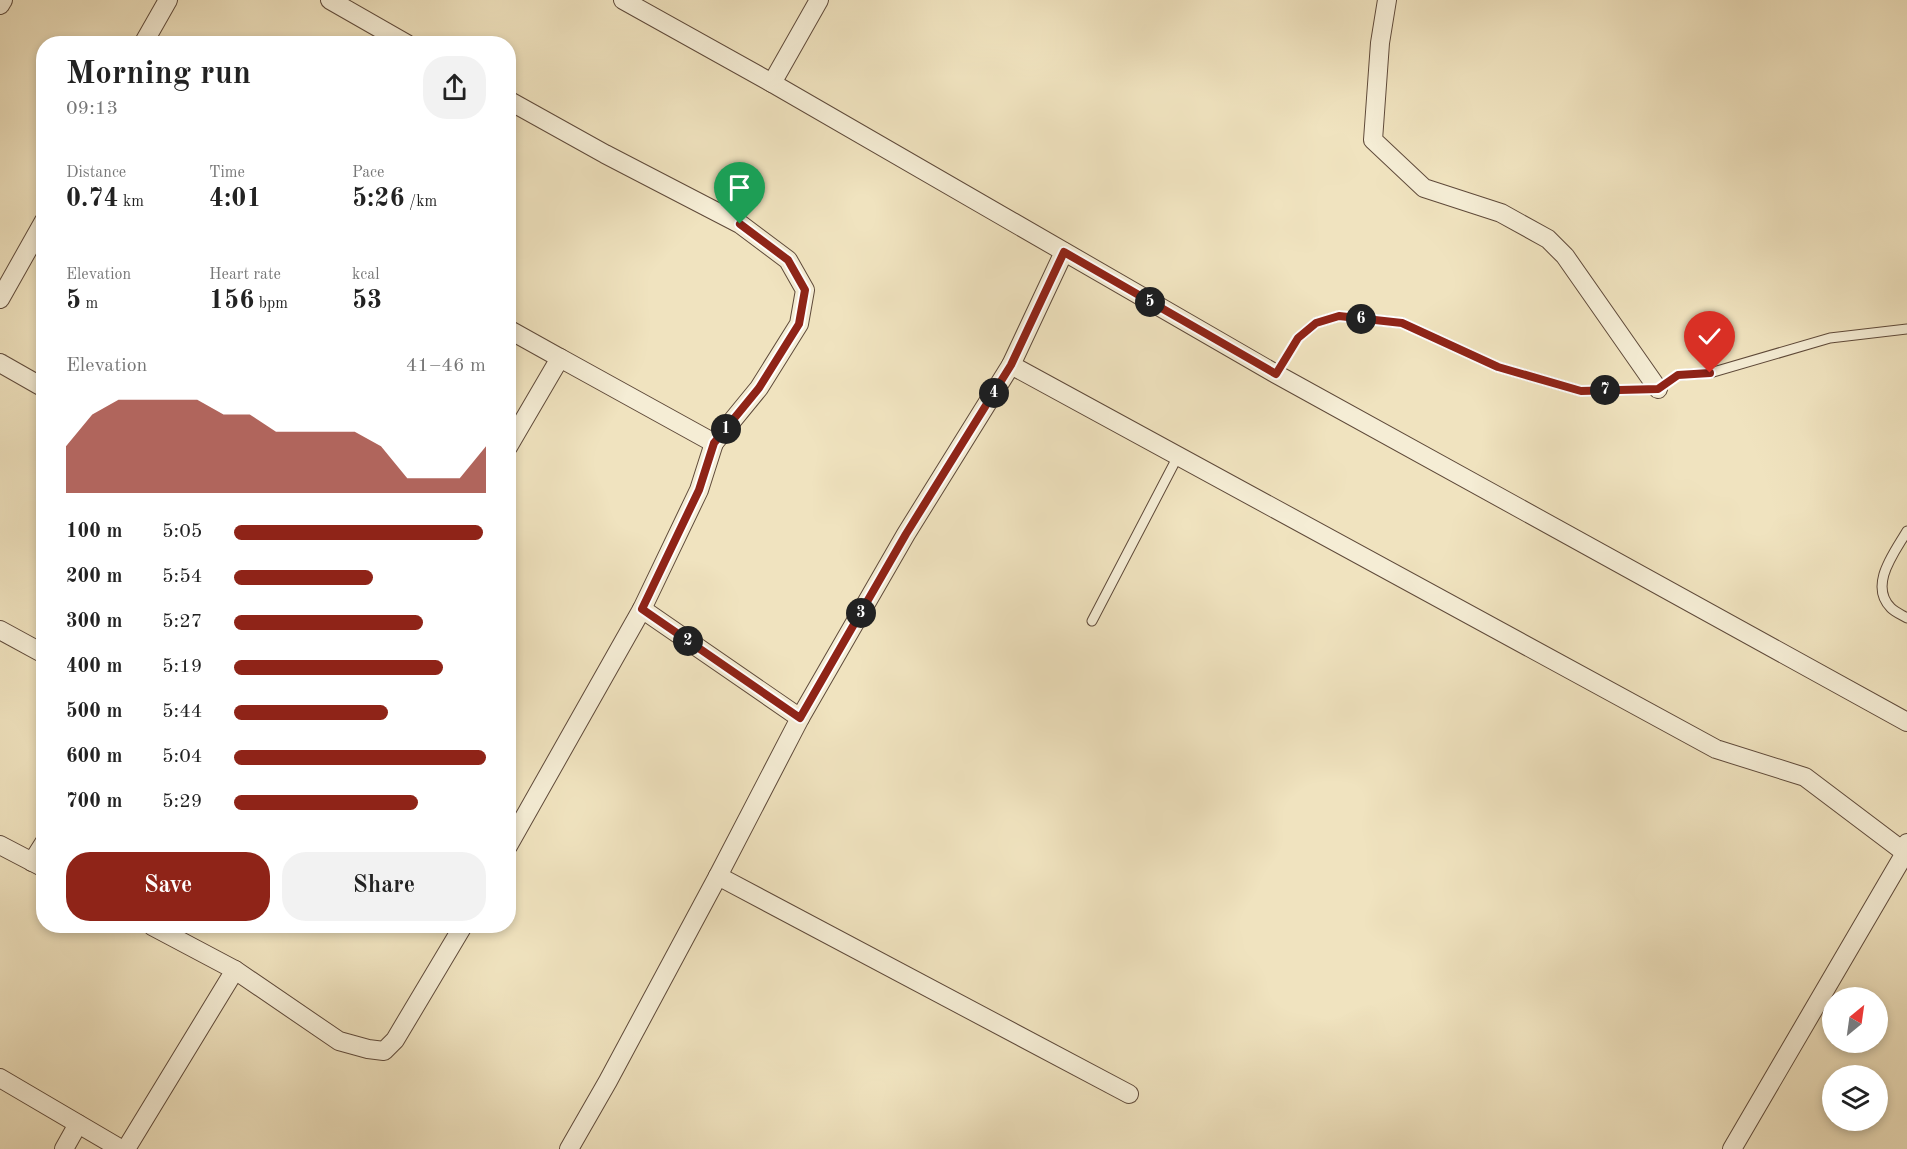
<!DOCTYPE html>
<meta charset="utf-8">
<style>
body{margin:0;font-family:"Old Standard TT",serif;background:#f2f2f2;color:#222;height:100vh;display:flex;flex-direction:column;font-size:22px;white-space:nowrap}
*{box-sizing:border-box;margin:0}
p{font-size:20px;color:#767676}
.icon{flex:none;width:33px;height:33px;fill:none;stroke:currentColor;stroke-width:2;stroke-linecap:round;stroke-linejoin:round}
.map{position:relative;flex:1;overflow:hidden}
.sheet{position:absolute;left:36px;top:36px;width:480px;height:897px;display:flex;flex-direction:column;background:#fff;border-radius:24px;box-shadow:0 3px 9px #0003}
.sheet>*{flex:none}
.needle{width:39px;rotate:29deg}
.buttons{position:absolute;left:1822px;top:987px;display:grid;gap:12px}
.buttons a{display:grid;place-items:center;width:66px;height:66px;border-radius:50%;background:#fff;box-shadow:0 3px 9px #0003;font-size:30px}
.pin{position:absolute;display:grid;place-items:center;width:51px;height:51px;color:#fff;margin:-62px -26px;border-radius:50% 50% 50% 0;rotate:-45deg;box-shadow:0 0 6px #0007}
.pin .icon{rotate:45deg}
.km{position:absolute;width:30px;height:30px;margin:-15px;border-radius:50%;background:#222;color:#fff;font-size:16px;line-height:30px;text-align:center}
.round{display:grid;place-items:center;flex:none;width:63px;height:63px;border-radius:24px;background:#f2f2f2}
.summary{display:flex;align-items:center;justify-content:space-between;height:102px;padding:0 30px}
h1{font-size:33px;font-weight:600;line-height:45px}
.stats{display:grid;grid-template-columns:repeat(3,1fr);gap:9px;height:102px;padding:6px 30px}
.stats div{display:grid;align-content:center}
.stats b{font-size:26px;font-weight:600}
.stats small{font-size:16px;font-weight:400}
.stats p{font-size:16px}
.chart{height:168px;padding:12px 30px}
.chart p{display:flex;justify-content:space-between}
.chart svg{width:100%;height:108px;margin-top:6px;fill:#8f2418;opacity:.7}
.action{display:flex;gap:12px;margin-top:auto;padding:12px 30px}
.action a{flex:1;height:69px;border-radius:24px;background:#8f2418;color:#fff;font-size:24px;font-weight:600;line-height:69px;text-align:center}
.action a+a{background:#f2f2f2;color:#222}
ul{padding:0 30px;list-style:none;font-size:20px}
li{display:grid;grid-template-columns:96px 72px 1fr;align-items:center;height:45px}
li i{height:15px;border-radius:8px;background:#8f2418}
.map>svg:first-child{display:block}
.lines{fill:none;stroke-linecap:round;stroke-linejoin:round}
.service-casing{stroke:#5f4a3a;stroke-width:11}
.minor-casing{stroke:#5f4a3a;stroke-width:20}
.service{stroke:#f5edd5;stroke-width:9}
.minor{stroke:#f5edd5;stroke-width:18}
.route-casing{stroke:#fff;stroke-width:12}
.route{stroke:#8f2418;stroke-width:8}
</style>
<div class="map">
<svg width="1907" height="1149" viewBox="0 0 1907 1149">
<rect width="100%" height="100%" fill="#f0e3bf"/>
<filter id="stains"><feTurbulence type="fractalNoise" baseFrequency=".00333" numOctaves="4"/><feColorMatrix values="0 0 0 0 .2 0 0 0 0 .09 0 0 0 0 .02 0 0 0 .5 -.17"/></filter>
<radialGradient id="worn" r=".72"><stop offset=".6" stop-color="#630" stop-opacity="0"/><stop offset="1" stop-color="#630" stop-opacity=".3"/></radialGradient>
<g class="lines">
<g class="service-casing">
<g id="service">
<polyline points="1276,374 1298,338 1316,323 1339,316 1402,323 1498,367 1581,391 1658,389 1678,375 1710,373 1830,338 1907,329"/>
<path d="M 1907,531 C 1895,552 1868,585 1891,608 C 1895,612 1902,615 1907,618"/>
<polyline points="1092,621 1178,456"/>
</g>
</g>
<g class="minor-casing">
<g id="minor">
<polyline points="330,0 407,44"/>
<polyline points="623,0 772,83 1276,374 1907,722"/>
<polyline points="1387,0 1380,43 1373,140 1424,188 1501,213 1548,239 1565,256 1658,389"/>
<polyline points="0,5 3,0"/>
<polyline points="143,44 168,0"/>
<polyline points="772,83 819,0"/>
<polyline points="508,100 605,154 740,224 788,260 805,290 799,324 759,388 714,443"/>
<polyline points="1064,252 1011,365 1716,749 1805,777 1907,854"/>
<polyline points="0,299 44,221"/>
<polyline points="508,329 560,358"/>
<polyline points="0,363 44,388"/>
<polyline points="508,447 560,358 714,443 699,490 642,609 508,846"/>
<polyline points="642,609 800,718"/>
<polyline points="0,630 44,654"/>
<polyline points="0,845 44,868"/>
<polyline points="32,862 44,843"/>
<polyline points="718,876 1129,1094"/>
<polyline points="152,926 235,970 339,1041 368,1049 384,1051 395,1040 463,926"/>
<polyline points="0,1078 121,1149"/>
<polyline points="64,1149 78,1124"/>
<polyline points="126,1149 235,970"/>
<polyline points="569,1149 608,1081 718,876 800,718 906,534 1011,365"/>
<polyline points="1732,1149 1905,853 1907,843"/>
</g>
</g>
<use href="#service" class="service"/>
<use href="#minor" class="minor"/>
</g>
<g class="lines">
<g class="route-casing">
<polyline id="route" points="740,224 788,260 805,290 799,324 759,388 714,443 699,490 642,609 800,718 906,534 1011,365 1064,252 1276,374 1298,338 1316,323 1339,316 1402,323 1498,367 1581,391 1658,389 1678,375 1710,373"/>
</g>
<use href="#route" class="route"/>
</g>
<rect width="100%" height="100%" filter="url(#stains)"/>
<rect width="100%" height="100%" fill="url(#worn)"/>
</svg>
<div class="buttons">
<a><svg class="needle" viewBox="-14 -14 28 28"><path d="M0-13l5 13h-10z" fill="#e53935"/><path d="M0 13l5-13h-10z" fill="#767676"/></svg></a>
<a><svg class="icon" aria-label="layers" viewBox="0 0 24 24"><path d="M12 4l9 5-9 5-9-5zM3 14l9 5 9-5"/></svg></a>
</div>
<div class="pin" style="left:740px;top:224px;background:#1e9e55"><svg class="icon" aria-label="arrive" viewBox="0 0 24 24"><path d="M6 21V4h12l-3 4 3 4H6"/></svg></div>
<div class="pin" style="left:1710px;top:373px;background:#d93025"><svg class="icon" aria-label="check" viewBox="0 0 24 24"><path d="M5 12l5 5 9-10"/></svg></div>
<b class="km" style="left:726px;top:429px">1</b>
<b class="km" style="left:688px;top:641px">2</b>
<b class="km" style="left:861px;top:613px">3</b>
<b class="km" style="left:994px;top:393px">4</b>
<b class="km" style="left:1150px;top:302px">5</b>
<b class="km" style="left:1361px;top:319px">6</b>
<b class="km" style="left:1605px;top:390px">7</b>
<section class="sheet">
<div class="summary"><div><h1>Morning run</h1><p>09:13</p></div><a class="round"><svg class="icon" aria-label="share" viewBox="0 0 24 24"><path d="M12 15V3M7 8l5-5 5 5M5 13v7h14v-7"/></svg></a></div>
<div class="stats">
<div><p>Distance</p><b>0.74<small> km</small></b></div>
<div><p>Time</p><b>4:01</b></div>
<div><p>Pace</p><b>5:26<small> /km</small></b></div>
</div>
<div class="stats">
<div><p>Elevation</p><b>5<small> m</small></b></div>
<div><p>Heart rate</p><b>156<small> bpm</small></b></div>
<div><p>kcal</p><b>53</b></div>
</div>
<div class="chart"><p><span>Elevation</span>41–46 m</p>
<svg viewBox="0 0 160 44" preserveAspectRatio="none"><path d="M0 44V25L10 12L20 6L30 6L40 6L50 6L60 12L70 12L80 19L90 19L100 19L110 19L120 25L130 38L140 38L150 38L160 25V44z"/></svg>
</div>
<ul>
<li><b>100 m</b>5:05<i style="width:99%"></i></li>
<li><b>200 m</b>5:54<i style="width:55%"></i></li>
<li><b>300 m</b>5:27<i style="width:75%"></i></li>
<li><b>400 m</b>5:19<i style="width:83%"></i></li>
<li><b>500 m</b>5:44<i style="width:61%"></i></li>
<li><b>600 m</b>5:04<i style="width:100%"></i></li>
<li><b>700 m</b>5:29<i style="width:73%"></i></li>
</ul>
<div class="action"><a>Save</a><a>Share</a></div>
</section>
</div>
